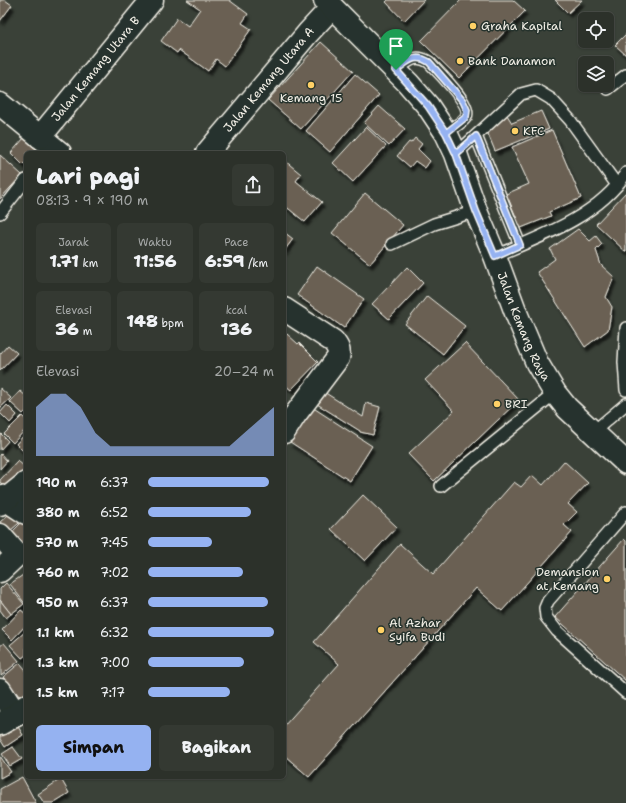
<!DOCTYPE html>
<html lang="id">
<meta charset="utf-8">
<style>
body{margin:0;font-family:"Shantell Sans",sans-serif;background:#343932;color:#f1f3f6;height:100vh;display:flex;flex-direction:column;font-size:15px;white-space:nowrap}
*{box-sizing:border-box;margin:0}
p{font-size:13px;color:#a6a9a8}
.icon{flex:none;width:22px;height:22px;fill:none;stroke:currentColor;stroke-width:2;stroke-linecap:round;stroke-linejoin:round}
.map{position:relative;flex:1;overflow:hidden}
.panel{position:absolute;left:24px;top:151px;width:262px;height:628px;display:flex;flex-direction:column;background:#2c312a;border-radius:6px;box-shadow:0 1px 3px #0004,0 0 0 1px #484c47}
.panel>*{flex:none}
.buttons{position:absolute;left:578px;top:12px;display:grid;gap:8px}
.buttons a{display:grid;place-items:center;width:36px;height:36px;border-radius:6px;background:#2c312a;box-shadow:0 1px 3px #0004,0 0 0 1px #484c47;font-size:20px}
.pin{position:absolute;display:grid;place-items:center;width:34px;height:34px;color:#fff;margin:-41px -17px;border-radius:50% 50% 50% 0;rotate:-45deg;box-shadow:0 0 4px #0007}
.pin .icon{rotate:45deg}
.round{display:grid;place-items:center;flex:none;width:42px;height:42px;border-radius:6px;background:#343932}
.summary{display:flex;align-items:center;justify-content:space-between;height:68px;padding:0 12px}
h1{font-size:22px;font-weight:800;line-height:30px}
.figures{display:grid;grid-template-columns:repeat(3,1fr);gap:6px;height:68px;padding:4px 12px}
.figures div{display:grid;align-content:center;border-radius:6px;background:#343932;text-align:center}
.figures b{font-size:17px;font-weight:800}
.figures small{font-size:11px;font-weight:400}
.figures p{font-size:11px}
.chart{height:112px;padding:8px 12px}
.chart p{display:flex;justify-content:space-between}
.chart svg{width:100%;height:72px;margin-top:4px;fill:#95b2f1;opacity:.7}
.button{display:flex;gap:8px;margin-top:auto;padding:8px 12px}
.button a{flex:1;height:46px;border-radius:6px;background:#95b2f1;color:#111;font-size:16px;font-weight:800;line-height:46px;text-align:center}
.button a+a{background:#343932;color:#f1f3f6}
ul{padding:0 12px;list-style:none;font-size:13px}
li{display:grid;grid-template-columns:64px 48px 1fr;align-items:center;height:30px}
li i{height:10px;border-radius:5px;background:#95b2f1}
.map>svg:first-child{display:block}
.building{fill:#6a6153;stroke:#f4f1e8;filter:url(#shadow)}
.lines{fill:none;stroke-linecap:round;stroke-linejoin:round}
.lane-casing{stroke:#f4f1e8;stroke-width:14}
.street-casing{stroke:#f4f1e8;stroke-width:25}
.secondary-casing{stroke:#f4f1e8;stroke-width:25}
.lane{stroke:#26332d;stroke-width:11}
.street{stroke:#26332d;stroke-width:22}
.secondary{stroke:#26332d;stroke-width:22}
.route-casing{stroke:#fff;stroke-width:8}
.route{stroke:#95b2f1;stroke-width:5}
.poi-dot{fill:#ffd166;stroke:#26332d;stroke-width:1.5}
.labels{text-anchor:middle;stroke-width:3;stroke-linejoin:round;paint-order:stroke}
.poi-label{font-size:12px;fill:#f4f1e8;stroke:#26332d;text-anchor:start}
.street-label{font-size:12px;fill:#f4f1e8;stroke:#26332d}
</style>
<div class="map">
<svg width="626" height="803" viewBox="0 0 626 803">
<defs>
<filter id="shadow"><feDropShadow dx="2.5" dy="4.5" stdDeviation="1" flood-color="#0009"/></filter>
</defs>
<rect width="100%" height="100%" fill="#3a4138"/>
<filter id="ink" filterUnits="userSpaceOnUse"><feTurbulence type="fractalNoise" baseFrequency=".025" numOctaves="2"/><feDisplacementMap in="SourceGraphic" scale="8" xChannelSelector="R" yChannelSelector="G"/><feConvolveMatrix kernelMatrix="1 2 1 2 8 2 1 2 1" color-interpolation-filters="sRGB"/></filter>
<g filter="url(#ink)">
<g class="building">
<polygon points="0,0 5,0 12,5 0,21"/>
<polygon points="187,0 229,0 248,14 242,23 251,29 225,66 216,59 208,71 179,50 177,53 161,41 177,18 188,26 200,9"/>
<polygon points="388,0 424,0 404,21 386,2"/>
<polygon points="461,0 513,0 525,11 459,78 421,41"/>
<polygon points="555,0 582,0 568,13"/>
<polygon points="626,34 626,55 615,45"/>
<polygon points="321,42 353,71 301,129 268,100"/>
<polygon points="355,74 379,95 330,152 306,131"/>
<polygon points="379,106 405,129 389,146 364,123"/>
<polygon points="541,111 549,129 495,151 486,129 507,115 512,123"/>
<polygon points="366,127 386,146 353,182 333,163"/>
<polygon points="552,130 581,198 549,212 551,216 521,228 506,194 529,184 512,147"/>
<polygon points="24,138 37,150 35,153 26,153 26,162 23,165 11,153"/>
<polygon points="415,138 422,144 418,149 430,161 425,168 415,161 410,167 397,156 409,142 411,143"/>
<polygon points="0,155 22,175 0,199"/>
<polygon points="284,160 301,174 296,181 322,202 305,222 284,205"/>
<polygon points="626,192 626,252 596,224"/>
<polygon points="365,193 403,225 370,264 332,233"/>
<polygon points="578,229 590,241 596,236 602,244 596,250 601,265 614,277 606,297 612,307 608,330 585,347 537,272 555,259 550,249"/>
<polygon points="284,232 293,239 284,251"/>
<polygon points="317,266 364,299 344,328 297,295"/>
<polygon points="407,267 423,283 389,319 372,304"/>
<polygon points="427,296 465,326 443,354 405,324"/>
<polygon points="287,334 298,344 299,343 318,362 291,390 284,384 284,337"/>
<polygon points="465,343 519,400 434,481 408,454 454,411 425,380"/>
<polygon points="8,345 17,353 0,371 0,354"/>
<polygon points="0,388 11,398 0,408"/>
<polygon points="20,391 26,396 26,411 23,414 10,402"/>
<polygon points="324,392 363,417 366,403 380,407 373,435 360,432 360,431 317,404"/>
<polygon points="7,405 17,415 10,423 0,413"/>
<polygon points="312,407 372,446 350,481 290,442"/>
<polygon points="22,416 26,420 26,429 13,443 4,434"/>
<polygon points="0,433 8,441 0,450"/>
<polygon points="26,433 26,447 23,451 16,444"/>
<polygon points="1,454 7,461 0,469 0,455"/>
<polygon points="18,461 26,468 26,475 10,492 0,482 0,480"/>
<polygon points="564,461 588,483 568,504 577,512 564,525 572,532 502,611 476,588 309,777 284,755 284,726 339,664 314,642 400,544 433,574 514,482 521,487 532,475 543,485"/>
<polygon points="363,495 397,527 365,561 331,529"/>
<polygon points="16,508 25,518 4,536 0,532 0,522"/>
<polygon points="22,522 26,527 26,539 17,548 7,537"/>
<polygon points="624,539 626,541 626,681 555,617"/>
<polygon points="23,575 26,579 26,605 10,584"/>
<polygon points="6,583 24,604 11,614 0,600 0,589"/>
<polygon points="0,600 11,614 6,618 0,610"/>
<polygon points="21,610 26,614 26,625 12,640 2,630"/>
<polygon points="26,631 26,655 22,658 10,645"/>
<polygon points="4,643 19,661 1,676 0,646"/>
<polygon points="20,663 26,670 26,692 20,697 3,677"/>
<polygon points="14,720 23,735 5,747 0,739 0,729"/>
<polygon points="13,747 22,759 10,766 2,754"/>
<polygon points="0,756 11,772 0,778"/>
<polygon points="22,777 36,803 0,803 0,789"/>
<polygon points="61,779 69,793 53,803 44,803 38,794"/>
</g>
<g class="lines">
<g class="lane-casing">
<g id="lane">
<path d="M 396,70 C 408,62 414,53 429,62 C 437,71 473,105 466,117 C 461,124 452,128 446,133"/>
<polyline points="608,89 626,75"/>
<polyline points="476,136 520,245"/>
<polyline points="456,154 521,94 536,90 551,99 570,120 617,185"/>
<polyline points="0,213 26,180"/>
<polyline points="392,244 434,224 476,211"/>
<path d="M 495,256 C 540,237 599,216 626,173"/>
<polyline points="626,328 624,362 626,390"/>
<polyline points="593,432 626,404"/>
<polyline points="441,486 555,393"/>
<polyline points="626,512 548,601 545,608 546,617 557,631 626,693"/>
</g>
</g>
<g class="street-casing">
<g id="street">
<polyline points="0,104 60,153"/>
<path id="s1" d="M 40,137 L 152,0"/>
<path id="s2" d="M 207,153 L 308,33 L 332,7"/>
<path d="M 284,309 L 333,341 C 338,347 340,351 338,358 L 295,415 L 284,432"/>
<polyline points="0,496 26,513"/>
<polyline points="0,504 26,483"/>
<polyline points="0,535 14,551 16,556 0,571"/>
<polyline points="0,690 16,715"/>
<polyline points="0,724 16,715 26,706"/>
</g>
</g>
<g class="secondary-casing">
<g id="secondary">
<path id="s3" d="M 325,0 L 408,83 L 428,106 L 446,133 L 456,154 L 476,211 L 495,256 L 516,313 L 537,363 L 555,393 L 567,408 L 626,463"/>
</g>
</g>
<use href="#lane" class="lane"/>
<use href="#street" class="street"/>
<use href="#secondary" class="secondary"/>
</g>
</g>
<g class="lines" filter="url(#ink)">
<g class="route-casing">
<path id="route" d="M 396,70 L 428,106 L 446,133 L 456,154 L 476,211 L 495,256 L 520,245 L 476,136 L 456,154 L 446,133 L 466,117 L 467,110 L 463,101 L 429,62 C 414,53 408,62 396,70"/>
</g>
<use href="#route" class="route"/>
</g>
<g class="poi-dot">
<circle cx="473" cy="26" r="4"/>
<circle cx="460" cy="61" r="4"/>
<circle cx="311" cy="85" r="4"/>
<circle cx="515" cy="131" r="4"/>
<circle cx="497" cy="404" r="4"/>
<circle cx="607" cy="579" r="4"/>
<circle cx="381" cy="630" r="4"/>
</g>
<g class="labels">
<g class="poi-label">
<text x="481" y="30">Graha Kapital</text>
<text x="468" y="65">Bank Danamon</text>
<text x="311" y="102" text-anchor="middle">Kemang 15</text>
<text x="523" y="135">KFC</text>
<text x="505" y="408">BRI</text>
<text x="599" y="576" text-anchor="end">Demansion<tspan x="599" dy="14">at Kemang</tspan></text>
<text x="389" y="627">Al Azhar<tspan x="389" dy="14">Syifa Budi</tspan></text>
</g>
<g class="street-label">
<text dy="4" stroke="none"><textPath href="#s1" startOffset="88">Jalan Kemang Utara B</textPath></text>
<text dy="4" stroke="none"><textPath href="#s2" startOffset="96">Jalan Kemang Utara A</textPath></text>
<text dy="4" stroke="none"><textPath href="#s3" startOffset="389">Jalan Kemang Raya</textPath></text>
</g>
</g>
</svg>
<div class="buttons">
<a><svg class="icon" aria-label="locate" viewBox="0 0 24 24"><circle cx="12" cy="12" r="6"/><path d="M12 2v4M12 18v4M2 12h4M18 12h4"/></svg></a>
<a><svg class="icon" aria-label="layers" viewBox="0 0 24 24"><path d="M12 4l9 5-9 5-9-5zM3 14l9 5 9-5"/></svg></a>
</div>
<div class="pin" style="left:396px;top:70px;background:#1e9e55"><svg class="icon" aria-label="arrive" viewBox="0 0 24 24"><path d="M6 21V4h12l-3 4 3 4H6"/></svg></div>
<section class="panel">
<div class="summary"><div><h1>Lari pagi</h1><p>08:13 · 9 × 190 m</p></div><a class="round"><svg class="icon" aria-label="share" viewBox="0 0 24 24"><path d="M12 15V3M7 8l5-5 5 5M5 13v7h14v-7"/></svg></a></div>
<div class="figures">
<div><p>Jarak</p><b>1.71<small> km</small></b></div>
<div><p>Waktu</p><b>11:56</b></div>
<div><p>Pace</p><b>6:59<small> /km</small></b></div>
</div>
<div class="figures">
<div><p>Elevasi</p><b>36<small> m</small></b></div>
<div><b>148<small> bpm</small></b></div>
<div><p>kcal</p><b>136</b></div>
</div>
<div class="chart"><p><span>Elevasi</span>20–24 m</p>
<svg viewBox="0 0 160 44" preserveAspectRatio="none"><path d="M0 44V14L10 6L20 6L30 14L40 30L50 38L60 38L70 38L80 38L90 38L100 38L110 38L120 38L130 38L140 30L150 22L160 14V44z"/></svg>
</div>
<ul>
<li><b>190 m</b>6:37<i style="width:96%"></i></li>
<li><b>380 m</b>6:52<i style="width:82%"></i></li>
<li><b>570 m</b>7:45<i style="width:51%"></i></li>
<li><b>760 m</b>7:02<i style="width:75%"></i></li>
<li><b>950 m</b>6:37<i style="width:95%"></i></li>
<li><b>1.1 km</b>6:32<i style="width:100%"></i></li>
<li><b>1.3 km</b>7:00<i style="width:76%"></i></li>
<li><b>1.5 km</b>7:17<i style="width:65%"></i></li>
</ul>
<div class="button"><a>Simpan</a><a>Bagikan</a></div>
</section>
</div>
